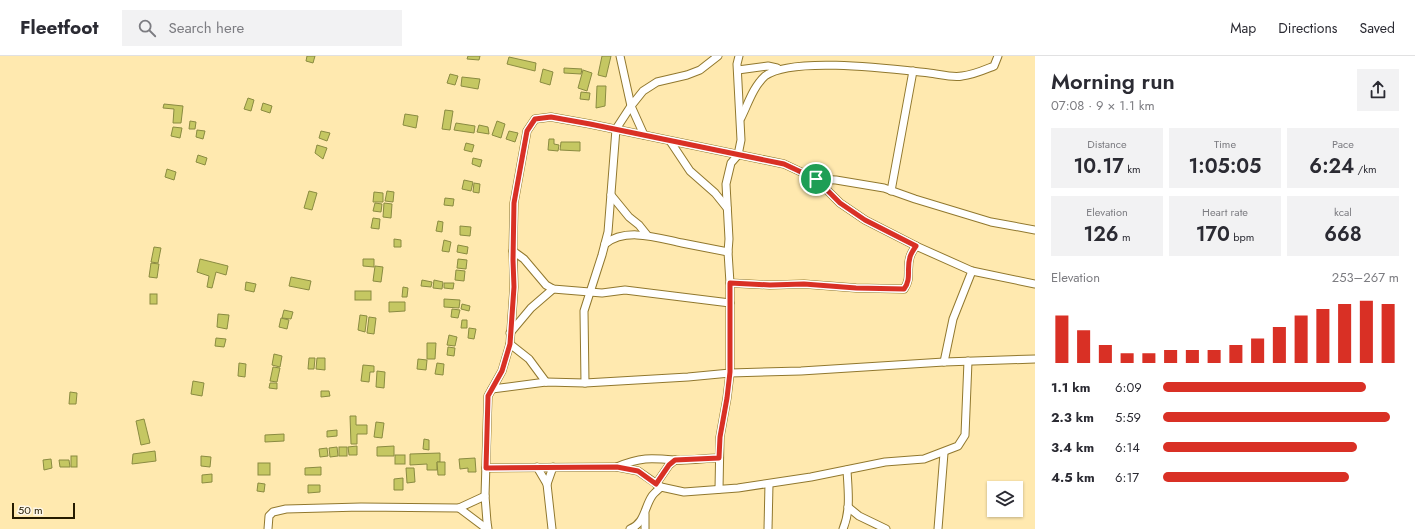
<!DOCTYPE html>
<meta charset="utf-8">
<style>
body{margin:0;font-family:Jost,sans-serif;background:#f2f2f3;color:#2b2b33;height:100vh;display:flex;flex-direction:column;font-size:15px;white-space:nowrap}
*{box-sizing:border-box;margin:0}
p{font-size:13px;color:#7c7c81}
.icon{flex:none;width:22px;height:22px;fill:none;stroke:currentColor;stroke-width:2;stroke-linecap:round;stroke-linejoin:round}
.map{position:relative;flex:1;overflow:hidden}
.details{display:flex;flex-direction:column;background:#fff;width:380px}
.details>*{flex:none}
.fabs{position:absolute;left:987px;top:425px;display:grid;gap:8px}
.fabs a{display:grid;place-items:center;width:36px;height:36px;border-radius:0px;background:#fff;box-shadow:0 1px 3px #0004;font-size:20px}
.scale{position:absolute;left:12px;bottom:10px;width:63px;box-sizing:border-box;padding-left:4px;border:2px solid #251b00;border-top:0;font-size:11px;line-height:14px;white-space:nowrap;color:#251b00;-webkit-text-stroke:3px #fdf7e9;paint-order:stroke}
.pin{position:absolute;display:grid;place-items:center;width:34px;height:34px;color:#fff;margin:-17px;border:2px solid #fff;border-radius:50%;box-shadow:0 1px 4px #0007}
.round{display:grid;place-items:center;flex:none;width:42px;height:42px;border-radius:0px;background:#f2f2f3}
.headline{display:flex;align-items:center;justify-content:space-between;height:68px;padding:0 16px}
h1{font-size:22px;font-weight:600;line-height:30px}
.stats{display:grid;grid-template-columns:repeat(3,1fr);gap:6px;height:68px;padding:4px 16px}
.stats div{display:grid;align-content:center;border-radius:0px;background:#f2f2f3;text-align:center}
.stats b{font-size:20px;font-weight:600}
.stats small{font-size:11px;font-weight:400}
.stats p{font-size:11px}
.chart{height:112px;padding:8px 16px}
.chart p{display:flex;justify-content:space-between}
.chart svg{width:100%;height:72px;margin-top:4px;stroke:#d93025;stroke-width:6}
ul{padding:0 16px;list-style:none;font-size:13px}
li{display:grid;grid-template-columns:64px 48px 1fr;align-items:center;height:30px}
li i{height:10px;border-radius:5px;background:#d93025}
header{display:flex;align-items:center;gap:24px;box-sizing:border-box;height:56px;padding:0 20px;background:#fff;border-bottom:1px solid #e1e1e2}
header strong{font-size:19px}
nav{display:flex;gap:22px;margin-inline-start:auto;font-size:14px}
.search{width:280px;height:36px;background:#f2f2f3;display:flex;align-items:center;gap:10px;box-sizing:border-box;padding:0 14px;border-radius:0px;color:#7c7c81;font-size:15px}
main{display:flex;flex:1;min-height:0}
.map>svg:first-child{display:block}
.building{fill:#c5c762;stroke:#8a8b41}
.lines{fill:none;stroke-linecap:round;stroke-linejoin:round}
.street-casing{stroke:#91782e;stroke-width:9}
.street{stroke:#fff;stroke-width:7}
.route-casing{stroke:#fff;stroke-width:8}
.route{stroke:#d93025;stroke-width:5}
</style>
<header>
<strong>Fleetfoot</strong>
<div class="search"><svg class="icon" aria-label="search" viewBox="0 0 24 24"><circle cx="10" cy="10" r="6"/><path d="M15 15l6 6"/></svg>Search here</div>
<nav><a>Map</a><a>Directions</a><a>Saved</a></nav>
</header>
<main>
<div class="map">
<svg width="1035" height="473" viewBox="0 0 1035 473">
<rect width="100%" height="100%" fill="#ffe9af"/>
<g class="building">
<polygon points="307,0 315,0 313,7 306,5"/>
<polygon points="468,0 480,0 479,4 467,3"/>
<polygon points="602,0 611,0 606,21 598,19"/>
<polygon points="509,1 536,7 535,15 507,8"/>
<polygon points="564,12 582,13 581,18 564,17"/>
<polygon points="543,13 553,16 550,29 540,26"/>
<polygon points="583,14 592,17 587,35 578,32"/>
<polygon points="450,18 458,20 455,29 447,27"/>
<polygon points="462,21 480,23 478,33 461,30"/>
<polygon points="597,30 606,30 605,50 596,52"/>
<polygon points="581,36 590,37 589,44 580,43"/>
<polygon points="248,42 254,44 251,55 244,53"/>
<polygon points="263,47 272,50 270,57 261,54"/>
<polygon points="164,48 183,50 181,67 173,67 174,53 163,52"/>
<polygon points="445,54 453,55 450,74 442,73"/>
<polygon points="405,58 418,60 416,72 403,69"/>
<polygon points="190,65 196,66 195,73 189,73"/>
<polygon points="497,65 505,68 501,82 492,79"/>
<polygon points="456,67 475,70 474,77 454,74"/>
<polygon points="479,69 488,71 489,78 477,76"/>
<polygon points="173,71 182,72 180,82 171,80"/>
<polygon points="197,74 205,75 203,83 196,81"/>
<polygon points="321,75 330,77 327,85 319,82"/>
<polygon points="509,75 518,77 515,86 506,83"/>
<polygon points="549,83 554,83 554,88 559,89 558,95 548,94"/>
<polygon points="561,86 580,86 580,95 560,94"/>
<polygon points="466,87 474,89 472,96 464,94"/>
<polygon points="317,89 327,92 323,103 315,97"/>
<polygon points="198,99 207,102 205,109 196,106"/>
<polygon points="473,102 482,104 480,111 472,108"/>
<polygon points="167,113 176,116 174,124 165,121"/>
<polygon points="464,124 473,126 471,135 462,133"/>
<polygon points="474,127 480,128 479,137 473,136"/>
<polygon points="309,135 317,137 312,154 304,152"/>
<polygon points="387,135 394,136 393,146 385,145"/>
<polygon points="374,136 383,137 383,146 373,146"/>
<polygon points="445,142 454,143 453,150 444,149"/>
<polygon points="375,147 382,148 381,156 373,155"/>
<polygon points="384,147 392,148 391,162 383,161"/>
<polygon points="373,162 380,163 379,173 371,172"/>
<polygon points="438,165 443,166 442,176 436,175"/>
<polygon points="460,170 471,171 470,180 460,179"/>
<polygon points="394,183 401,184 401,191 394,191"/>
<polygon points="444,184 451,186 449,196 442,195"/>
<polygon points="458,189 468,191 467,198 457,196"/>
<polygon points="154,191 161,192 158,207 151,206"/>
<polygon points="200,203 228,210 226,219 216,216 212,232 207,231 209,220 197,216"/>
<polygon points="363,203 374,203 374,211 363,210"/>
<polygon points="458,203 467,204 466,213 457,212"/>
<polygon points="151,207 159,208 157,222 149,221"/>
<polygon points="375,210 383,211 381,226 373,225"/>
<polygon points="456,214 465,215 464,225 455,224"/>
<polygon points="291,221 311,225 309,234 289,230"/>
<polygon points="422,224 432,226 431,231 421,230"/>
<polygon points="434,224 443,226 442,233 433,232"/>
<polygon points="246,226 256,228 254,236 245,234"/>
<polygon points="444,227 454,227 453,233 444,232"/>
<polygon points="403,231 408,232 407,241 402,241"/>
<rect x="355" y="235" width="16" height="9"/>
<rect x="150" y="238" width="7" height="10"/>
<polygon points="444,243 460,244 459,252 444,251"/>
<polygon points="389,246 405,246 405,255 389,256"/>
<polygon points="462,248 470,250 469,255 461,253"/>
<polygon points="452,253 460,254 458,262 451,261"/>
<polygon points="284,254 293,256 291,263 282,262"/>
<polygon points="218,258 229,259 227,273 217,271"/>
<polygon points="360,259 367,260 365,276 358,274"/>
<polygon points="369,261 376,262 374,278 367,277"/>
<polygon points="281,262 289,264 287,273 279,271"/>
<polygon points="462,264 467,264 467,272 461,272"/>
<polygon points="469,272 476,273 474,283 468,282"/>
<polygon points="449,279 457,281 455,290 447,289"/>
<polygon points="216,282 226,283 224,291 215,290"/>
<polygon points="427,287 436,287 435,303 427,303"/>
<polygon points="448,291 455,292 454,300 447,299"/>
<polygon points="274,298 282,300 280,311 272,309"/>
<polygon points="309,302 315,302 314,313 308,313"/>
<polygon points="317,302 325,302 325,314 316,313"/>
<polygon points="418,303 427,304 426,314 417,313"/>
<polygon points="239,307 246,308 245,321 238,320"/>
<polygon points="437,307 444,308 443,319 435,318"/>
<polygon points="363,309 374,310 374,316 370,316 369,326 361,325"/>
<polygon points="273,311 280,312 277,326 270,325"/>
<polygon points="377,315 385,316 384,332 376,331"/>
<polygon points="193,325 204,327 202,340 191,338"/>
<polygon points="270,327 277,327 277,333 269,332"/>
<polygon points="321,335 329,335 330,340 321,341"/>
<polygon points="70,336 77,337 76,348 69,348"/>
<polygon points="350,360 356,360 356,369 367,369 367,378 357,378 357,388 351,388"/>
<polygon points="144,363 150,387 141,389 136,365"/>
<polygon points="376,366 384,367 382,382 374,381"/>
<polygon points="337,374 337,380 327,381 327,375"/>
<polygon points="284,378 284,385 265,386 265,379"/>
<polygon points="424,383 429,384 429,394 423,393"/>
<polygon points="357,390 357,399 349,399 348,391"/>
<polygon points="394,390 394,400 377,400 377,391"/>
<polygon points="337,391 338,400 330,401 329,392"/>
<rect x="339" y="391" width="8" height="9"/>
<polygon points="327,392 328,400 320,401 319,393"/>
<polygon points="155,395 156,405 132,408 133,398"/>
<polygon points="440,397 440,406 437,406 437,414 427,414 427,408 410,409 410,398"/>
<rect x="395" y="399" width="10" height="9"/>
<rect x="71" y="400" width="6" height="11"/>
<polygon points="201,400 211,401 210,411 201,410"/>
<polygon points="475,402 476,416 468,416 468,412 460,413 459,403"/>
<polygon points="51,403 52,412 44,414 43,404"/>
<polygon points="59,404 69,404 70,411 60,411"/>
<polygon points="437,406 445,406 445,419 438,419"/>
<rect x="258" y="407" width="12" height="12"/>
<polygon points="321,411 321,419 305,419 305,412"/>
<polygon points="406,412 414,412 415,426 407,427"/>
<polygon points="212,418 212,426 202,427 202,419"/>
<polygon points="403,422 403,434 394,434 394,423"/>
<polygon points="258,427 265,428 264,436 257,435"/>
<polygon points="308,429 320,429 320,436 308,437"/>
</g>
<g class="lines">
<g class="street-casing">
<g id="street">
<polyline points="620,0 631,50 644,79"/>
<polyline points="738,14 768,10 777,12"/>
<path d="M 741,62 C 748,48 753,31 765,20 C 792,0 892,13 929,17 C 939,18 952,22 962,20 C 973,19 984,14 994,10 L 998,0"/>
<polyline points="670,85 690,115 715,137 727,152"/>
<polyline points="816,123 840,147 865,164 916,190 972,215 1035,228"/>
<polyline points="891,135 913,15"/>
<polyline points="611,139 629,161 639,169 647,179"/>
<path d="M 605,188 C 626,171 658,182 682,187 C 697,190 713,193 728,196"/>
<polyline points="513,195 524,203 546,229 553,233 602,237 625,234 730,247"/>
<path d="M 730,227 L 770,229 L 804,228 L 856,232 L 904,233 C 912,222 906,214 910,201 C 911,197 914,193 916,190"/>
<polyline points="510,277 531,252 553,233"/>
<polyline points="510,288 529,303 546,326"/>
<polyline points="944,306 953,263 972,215"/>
<polyline points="585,327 584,255 602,199 608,176 616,73 631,50 643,35 657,26 687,19 700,14 718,0"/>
<polyline points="492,333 546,326 585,327 688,321 730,317 801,315 944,306 1035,303"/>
<polyline points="537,411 547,428 552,473"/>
<path d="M 617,411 C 640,401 651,402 675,404 C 690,405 705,402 719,402"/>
<polyline points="486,412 617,411 638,415 661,431 684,436 738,432 811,421 885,406 924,403 958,390 965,379 968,305"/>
<polyline points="547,428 553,411"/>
<polyline points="656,428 669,409 675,404"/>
<polyline points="719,433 720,381 727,342 730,317 730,227 728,196 729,183 726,128 731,107 738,99 741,84 737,8 739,0"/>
<polyline points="848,451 859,460 886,473"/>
<polyline points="459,452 487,473"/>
<polyline points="268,473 269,460 273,456 286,453 361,451 459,452 485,440"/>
<polyline points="488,473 487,466 485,440 488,340 502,315 510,288 514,231 513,195 514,147 527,75 535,63 551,61 590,68 784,108 816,123 836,124 884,132 915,143 991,166 1035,174"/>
<path d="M 630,473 C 645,467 644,452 652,440 C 654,437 658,434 661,431"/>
<polyline points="645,473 645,458"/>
<polyline points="768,473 769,428"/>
<path d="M 843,473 C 851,454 848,434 847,414"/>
<polyline points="938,473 944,397"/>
</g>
</g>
<use href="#street" class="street"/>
</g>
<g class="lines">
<g class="route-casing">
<path id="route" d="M 551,61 L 590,68 L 784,108 L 816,123 L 840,147 L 865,164 L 916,190 C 914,193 911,197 910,201 C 906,214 912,222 904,233 L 856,232 L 804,228 L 770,229 L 730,227 L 730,316 L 727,342 L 720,381 L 719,402 L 675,404 L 669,409 L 656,428 L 638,415 L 617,411 L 486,412 L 488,340 L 502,315 L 510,288 L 514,231 L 513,204 L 514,147 L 527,75 L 535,63 Z"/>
</g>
<use href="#route" class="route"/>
</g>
</svg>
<div class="fabs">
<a><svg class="icon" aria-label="layers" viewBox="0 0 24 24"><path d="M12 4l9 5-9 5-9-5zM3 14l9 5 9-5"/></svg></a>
</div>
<div class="scale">50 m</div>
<div class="pin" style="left:816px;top:123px;background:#1e9e55"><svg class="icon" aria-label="arrive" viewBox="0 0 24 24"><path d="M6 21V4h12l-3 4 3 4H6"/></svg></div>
</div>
<section class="details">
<div class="headline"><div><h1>Morning run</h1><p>07:08 · 9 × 1.1 km</p></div><a class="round"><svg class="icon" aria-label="share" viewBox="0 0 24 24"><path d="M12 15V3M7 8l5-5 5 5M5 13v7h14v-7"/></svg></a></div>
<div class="stats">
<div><p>Distance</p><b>10.17<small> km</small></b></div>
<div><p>Time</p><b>1:05:05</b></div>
<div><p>Pace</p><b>6:24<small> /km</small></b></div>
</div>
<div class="stats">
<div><p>Elevation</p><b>126<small> m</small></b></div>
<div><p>Heart rate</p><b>170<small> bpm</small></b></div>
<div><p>kcal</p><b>668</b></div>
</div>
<div class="chart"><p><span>Elevation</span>253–267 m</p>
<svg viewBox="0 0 160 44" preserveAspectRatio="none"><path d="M5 44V15M15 44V24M25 44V33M35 44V38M45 44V38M55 44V36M65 44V36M75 44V36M85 44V33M95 44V29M105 44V22M115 44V15M125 44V11M135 44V8M145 44V6M155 44V8"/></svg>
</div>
<ul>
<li><b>1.1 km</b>6:09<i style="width:86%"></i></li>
<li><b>2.3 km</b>5:59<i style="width:96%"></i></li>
<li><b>3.4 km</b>6:14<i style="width:82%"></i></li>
<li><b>4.5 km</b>6:17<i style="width:79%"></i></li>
</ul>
</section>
</main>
